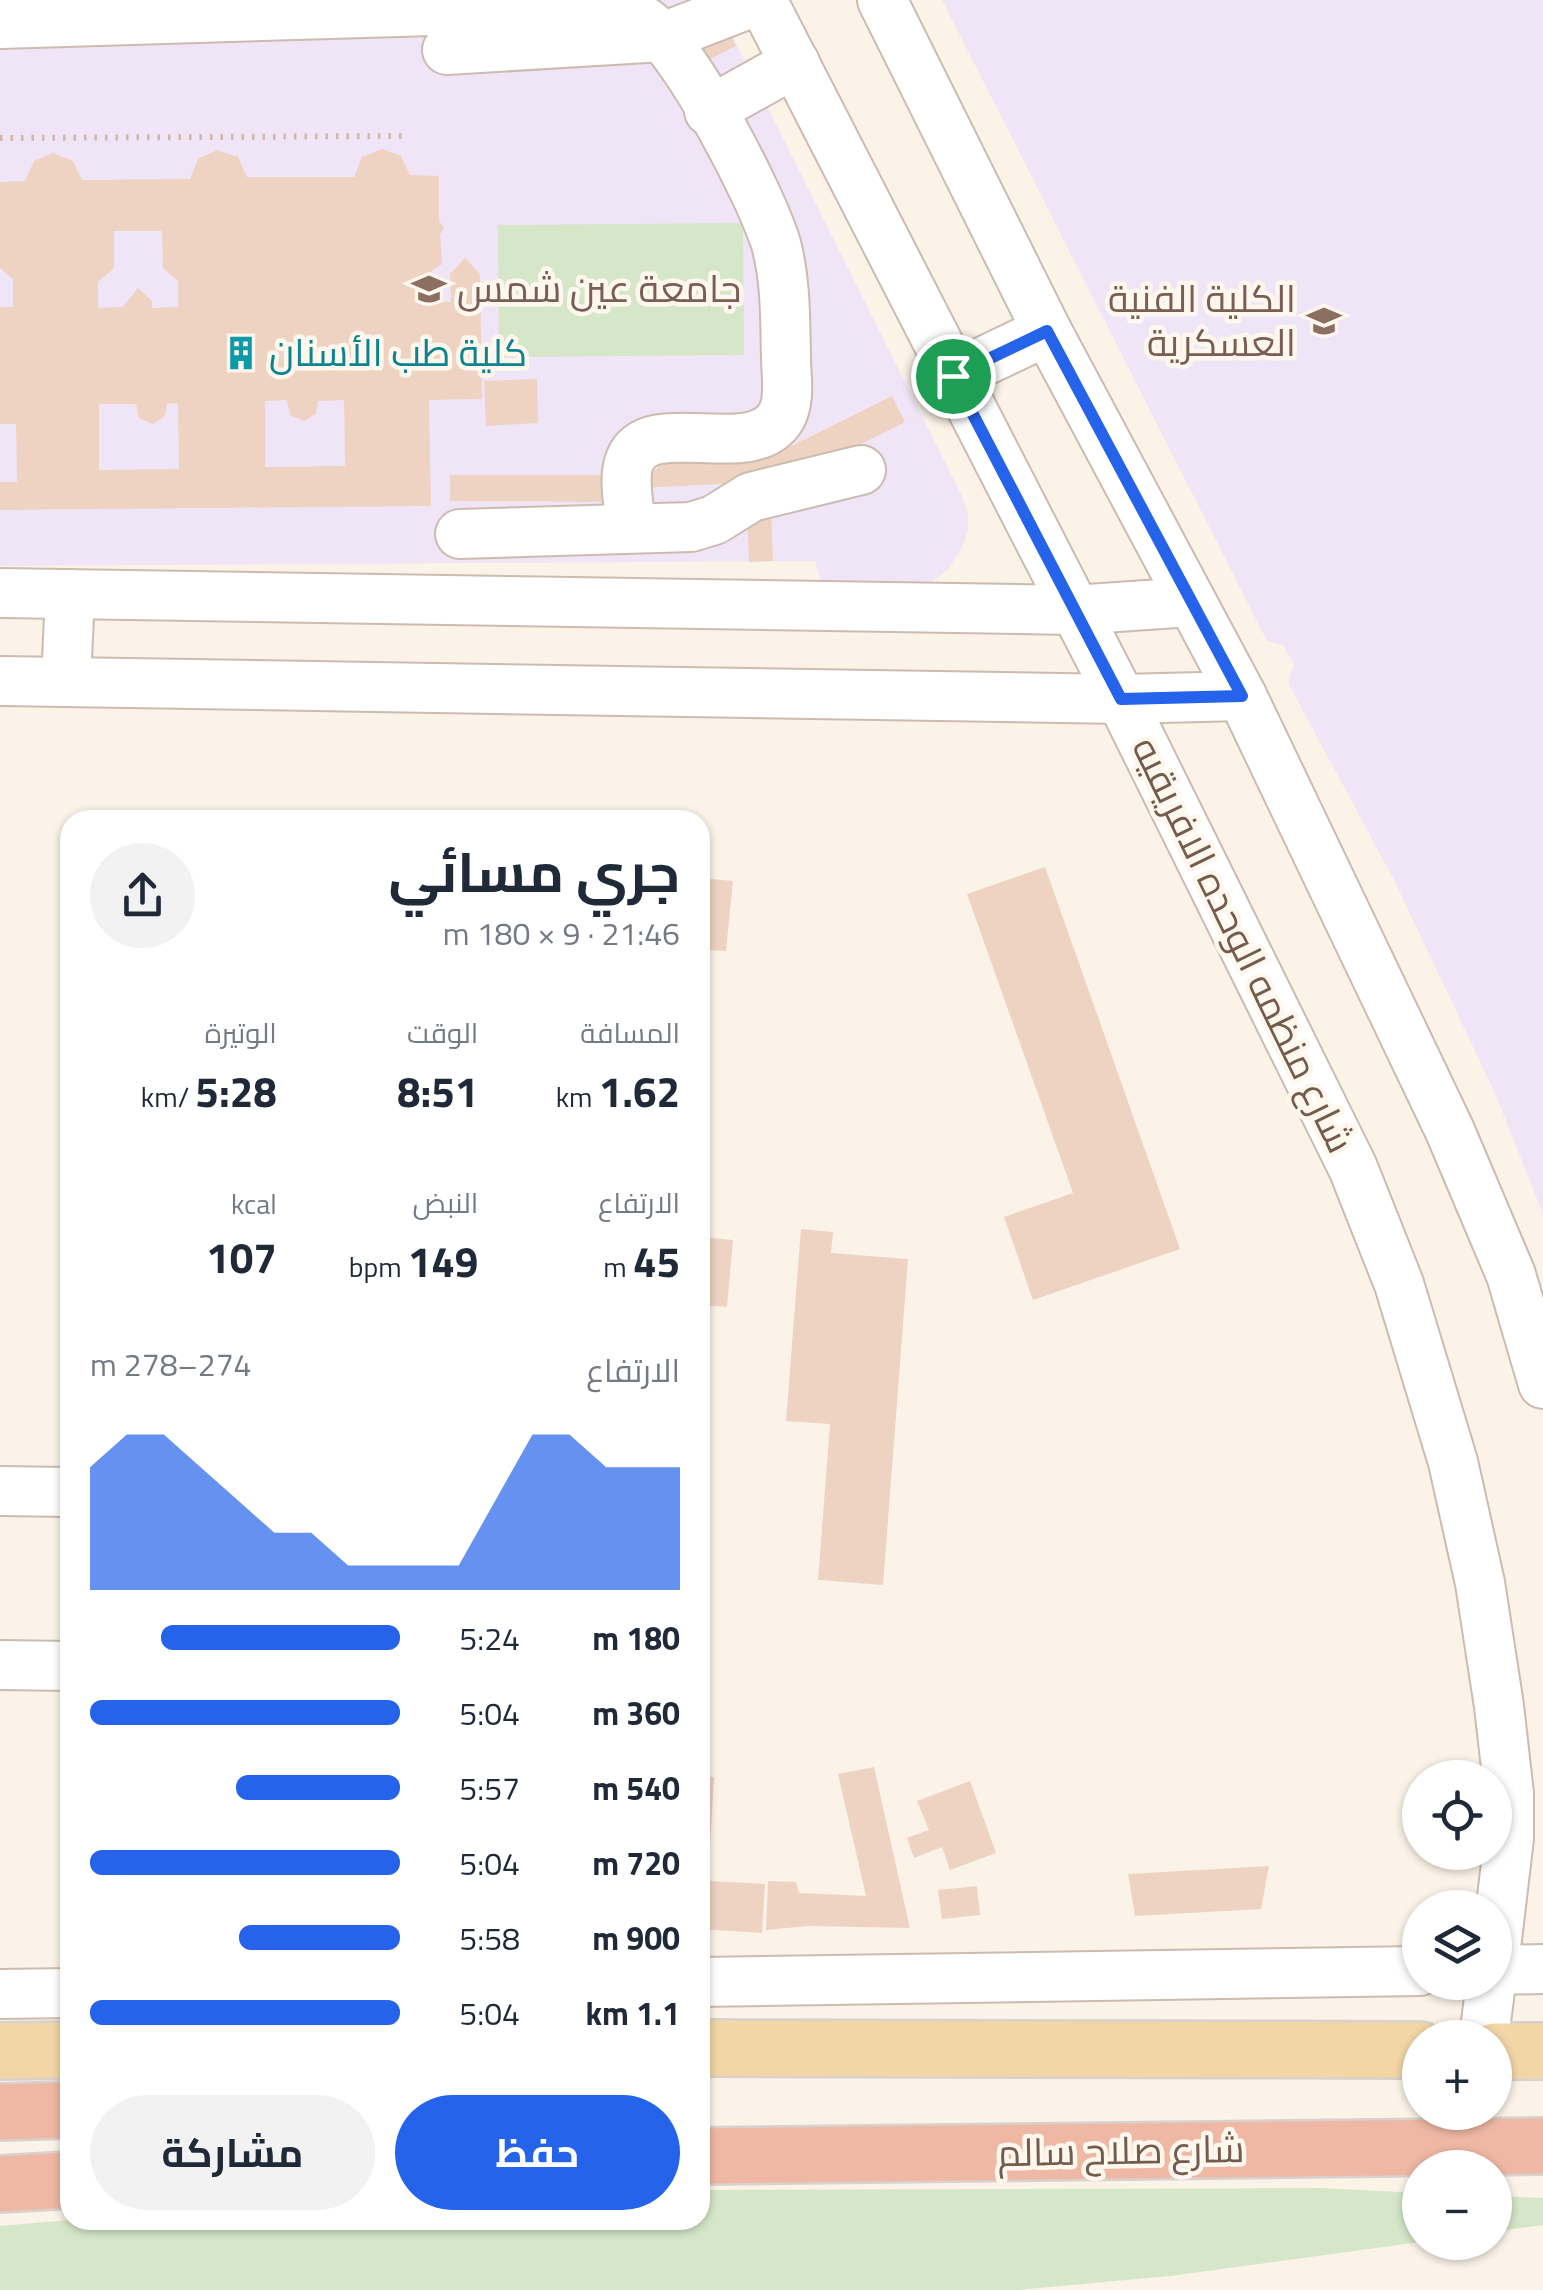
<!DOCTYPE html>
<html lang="ar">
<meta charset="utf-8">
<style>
body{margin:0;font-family:"Titillium Web",Cairo,sans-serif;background:#f2f2f3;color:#1f2937;direction:rtl;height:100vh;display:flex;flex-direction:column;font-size:38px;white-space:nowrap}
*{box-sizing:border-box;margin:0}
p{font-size:32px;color:#747a83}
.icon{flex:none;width:55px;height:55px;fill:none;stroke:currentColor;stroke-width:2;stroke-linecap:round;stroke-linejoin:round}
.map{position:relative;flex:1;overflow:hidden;direction:ltr}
.details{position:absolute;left:60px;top:810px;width:650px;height:1420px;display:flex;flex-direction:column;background:#fff;border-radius:30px;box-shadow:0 2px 8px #0004;direction:rtl}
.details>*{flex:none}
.tools{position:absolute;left:1402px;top:1760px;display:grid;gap:20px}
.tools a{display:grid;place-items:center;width:110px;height:110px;border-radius:50%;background:#fff;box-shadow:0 2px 8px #0004;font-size:50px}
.pin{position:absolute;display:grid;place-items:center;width:85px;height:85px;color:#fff;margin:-42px;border:5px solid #fff;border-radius:50%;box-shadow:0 2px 10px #0007}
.round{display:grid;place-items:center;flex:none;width:105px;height:105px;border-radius:52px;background:#f2f2f3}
.overview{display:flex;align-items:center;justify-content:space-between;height:170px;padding:0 30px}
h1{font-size:55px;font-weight:700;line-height:75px}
.metrics{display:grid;grid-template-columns:repeat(3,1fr);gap:15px;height:170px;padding:10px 30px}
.metrics div{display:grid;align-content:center}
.metrics b{font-size:42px;font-weight:700}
.metrics small{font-size:28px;font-weight:400}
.metrics p{font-size:28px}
.chart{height:280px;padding:20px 30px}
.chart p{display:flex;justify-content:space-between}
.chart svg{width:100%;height:180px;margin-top:10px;fill:#2563eb;opacity:.7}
.action{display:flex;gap:20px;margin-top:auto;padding:20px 30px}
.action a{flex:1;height:115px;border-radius:60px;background:#2563eb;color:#fff;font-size:40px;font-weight:700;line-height:115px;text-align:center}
.action a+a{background:#f2f2f3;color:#1f2937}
ul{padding:0 30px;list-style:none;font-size:32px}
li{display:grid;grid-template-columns:160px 120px 1fr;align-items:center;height:75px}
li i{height:25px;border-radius:12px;background:#2563eb}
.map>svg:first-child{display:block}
.education{fill:#f0e5f7}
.green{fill:#d5e7c8}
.building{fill:#eed3c2;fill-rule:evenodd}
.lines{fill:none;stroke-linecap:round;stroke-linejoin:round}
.minor-casing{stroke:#ccbbaf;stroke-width:52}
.major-casing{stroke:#d8d1cd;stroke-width:60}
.highway-casing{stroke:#d8d1cd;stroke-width:60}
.path{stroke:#d3b7a5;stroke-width:6;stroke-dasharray:2.5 8;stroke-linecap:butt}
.minor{stroke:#fff;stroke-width:48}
.major{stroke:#f3d6a6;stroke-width:55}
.highway{stroke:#efb8a4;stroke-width:55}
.route-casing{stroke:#fff;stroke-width:20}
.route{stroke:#2563eb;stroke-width:12}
.labels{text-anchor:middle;stroke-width:9;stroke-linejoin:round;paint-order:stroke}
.education-label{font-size:38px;fill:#785e54;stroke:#fef7ee;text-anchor:start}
.culture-label{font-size:38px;fill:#0d838f;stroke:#fef7ee;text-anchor:start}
.street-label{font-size:38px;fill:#735b4e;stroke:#fef7ee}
</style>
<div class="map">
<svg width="1543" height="2290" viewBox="0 0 1543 2290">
<rect width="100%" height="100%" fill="#fbf3e8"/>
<g class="education">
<polygon points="0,0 714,0 961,494 968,512 968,532 960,551 948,569 932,582 913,588 822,584 815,561 0,566"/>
<polygon points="942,0 1543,0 1543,1214 1495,1093 1394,880 1288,683 1294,664 1283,645 1267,641"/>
</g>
<g class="green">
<polygon points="743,223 744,355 499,357 498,225"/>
<polygon points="1319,2188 1420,2193 1420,2242 1170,2276 1017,2290 0,2290 0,2226 70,2220 700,2220 700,2190"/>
<polygon points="1495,2196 1543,2198 1543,2225 1495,2231"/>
</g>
<g class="building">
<polygon points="727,27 736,46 704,62 694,42"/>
<path d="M 382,149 L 401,156 L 410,175 L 439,176 L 439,221 L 444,227 L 440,235 L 442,264 L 426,275 L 426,302 L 451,302 L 450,274 L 465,258 L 480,274 L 482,399 L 429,400 L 431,506 L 0,510 L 0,482 L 17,482 L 16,424 L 0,424 L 0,307 L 13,307 L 13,279 L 0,268 L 0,182 L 25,181 L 34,161 L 53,153 L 73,161 L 82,180 L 190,179 L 198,159 L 217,150 L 238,157 L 247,177 L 354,177 L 362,157 ZM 114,231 L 162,231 L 163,268 L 178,281 L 178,307 L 152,308 L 152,301 L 138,288 L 123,307 L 98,308 L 98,282 L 114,268 ZM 287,400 L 290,415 L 304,421 L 316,414 L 318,401 L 344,400 L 345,466 L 265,467 L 265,401 ZM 178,403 L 179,469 L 99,470 L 99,404 L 136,404 L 139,418 L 153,424 L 165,416 L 167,404 Z"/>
<polygon points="537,379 538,423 486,426 484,381"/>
<polygon points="892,396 905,422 787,481 638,488 667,458 773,455"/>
<polygon points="450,475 608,475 608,502 450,501"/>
<polygon points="747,503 771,503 773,561 749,562"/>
<polygon points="1045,867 1180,1249 1033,1300 1004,1217 1073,1193 967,894"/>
<polygon points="700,878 733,881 726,951 710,950 708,975 700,974"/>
<polygon points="801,1229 833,1232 831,1253 908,1259 883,1585 818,1580 830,1424 786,1421"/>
<polygon points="700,1237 733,1240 727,1307 700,1305"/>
<polygon points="874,1767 910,1928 808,1926 766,1930 768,1881 796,1882 799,1893 866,1896 838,1774"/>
<polygon points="700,1776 714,1777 708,1881 765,1884 762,1933 700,1929"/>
<polygon points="970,1781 996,1853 950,1870 942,1847 914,1858 907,1838 929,1830 917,1801"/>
<polygon points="1269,1866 1261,1909 1135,1916 1128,1874"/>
<polygon points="977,1886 980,1915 942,1919 938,1890"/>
</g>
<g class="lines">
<g class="minor-casing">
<g id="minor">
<polyline points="762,0 1121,699 1353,1168 1399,1284 1453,1462 1480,1583 1499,1706 1509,1794 1509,1838 1495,1956"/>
<polyline points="882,0 1047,331 1242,696 1450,1131 1511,1275 1543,1384"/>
<path d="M 0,24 L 598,6 C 616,7 632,12 647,23 C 687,52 761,195 776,244 C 786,281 785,319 786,357 C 786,376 791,400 781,417 C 752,465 650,411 630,460 C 622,478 630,508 631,528"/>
<polyline points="447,50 663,37 759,0"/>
<polyline points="709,111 795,63"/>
<polyline points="953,376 1047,331"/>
<polyline points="460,534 691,527 714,520 751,497 861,470"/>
<polyline points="0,593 1074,610 1190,602"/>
<polyline points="0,681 1121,699 1242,696"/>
<polyline points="66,682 70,594"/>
<polyline points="0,1491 70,1492"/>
<polyline points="0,1665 70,1666"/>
<polyline points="1495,1970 1543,1969"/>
<polyline points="700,1982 1420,1971"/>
<polyline points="0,1994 70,1993"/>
<polyline points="1484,2038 1491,1982"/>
</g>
</g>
<g class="major-casing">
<g id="major">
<polyline points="700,2048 1420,2050"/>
<polyline points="0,2051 70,2050"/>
<polyline points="1495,2051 1543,2051"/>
</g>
</g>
<g class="highway-casing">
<g id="highway">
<polyline points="0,2112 70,2110"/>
<polyline points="700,2156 1543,2146"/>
<polyline points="0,2184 70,2180"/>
</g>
</g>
<polyline class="path" points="0,138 402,136"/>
<use href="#minor" class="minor"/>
<use href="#major" class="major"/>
<use href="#highway" class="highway"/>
</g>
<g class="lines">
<g class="route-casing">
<polygon id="route" points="1047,331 1242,696 1121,699 953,376"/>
</g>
<use href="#route" class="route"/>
</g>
<defs>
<g id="university-bare" transform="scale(2.7)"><path d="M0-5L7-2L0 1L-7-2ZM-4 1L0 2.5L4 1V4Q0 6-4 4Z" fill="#8d6e63" stroke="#fef7ee" stroke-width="2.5" paint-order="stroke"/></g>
<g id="building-bare" transform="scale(2.7)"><path d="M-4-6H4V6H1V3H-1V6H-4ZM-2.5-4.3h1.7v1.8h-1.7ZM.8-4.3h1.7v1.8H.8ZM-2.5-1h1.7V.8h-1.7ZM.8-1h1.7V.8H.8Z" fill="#0f9aa8" stroke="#fef7ee" stroke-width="2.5" paint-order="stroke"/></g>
</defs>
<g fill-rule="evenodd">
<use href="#university-bare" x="429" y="289"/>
<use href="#university-bare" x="1324" y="321"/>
<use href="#building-bare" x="241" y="353"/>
</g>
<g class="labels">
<g class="education-label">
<text x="457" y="302">جامعة عين شمس</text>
<text x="1296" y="312" text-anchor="end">الكلية الفنية<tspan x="1296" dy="44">العسكرية</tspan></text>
</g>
<g class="culture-label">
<text x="269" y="366">كلية طب الأسنان</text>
</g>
<g class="street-label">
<text transform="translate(1243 945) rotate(64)" y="13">شارع منظمه الوحده الافريقيه</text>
<text transform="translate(1121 2151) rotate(-1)" y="13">شارع صلاح سالم</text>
</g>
</g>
</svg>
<div class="tools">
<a><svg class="icon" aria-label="locate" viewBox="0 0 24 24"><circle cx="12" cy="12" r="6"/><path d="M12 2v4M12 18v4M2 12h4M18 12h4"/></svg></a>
<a><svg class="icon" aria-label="layers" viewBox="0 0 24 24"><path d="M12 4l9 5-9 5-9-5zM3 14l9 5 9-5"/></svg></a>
<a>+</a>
<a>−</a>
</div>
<div class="pin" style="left:953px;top:376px;background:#1e9e55"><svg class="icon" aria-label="arrive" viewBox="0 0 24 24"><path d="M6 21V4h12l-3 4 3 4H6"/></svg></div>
<section class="details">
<div class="overview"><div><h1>جري مسائي</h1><p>21:46 · 9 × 180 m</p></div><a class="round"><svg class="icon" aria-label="share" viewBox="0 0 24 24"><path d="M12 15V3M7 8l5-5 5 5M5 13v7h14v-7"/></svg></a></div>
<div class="metrics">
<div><p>المسافة</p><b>1.62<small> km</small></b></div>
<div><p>الوقت</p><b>8:51</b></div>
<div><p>الوتيرة</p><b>5:28<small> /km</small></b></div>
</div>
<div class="metrics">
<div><p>الارتفاع</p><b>45<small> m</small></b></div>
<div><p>النبض</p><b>149<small> bpm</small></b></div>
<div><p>kcal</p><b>107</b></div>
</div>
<div class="chart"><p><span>الارتفاع</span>274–278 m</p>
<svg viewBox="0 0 160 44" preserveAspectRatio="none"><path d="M0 44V14L10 6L20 6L30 14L40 22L50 30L60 30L70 38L80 38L90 38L100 38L110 22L120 6L130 6L140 14L150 14L160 14V44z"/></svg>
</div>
<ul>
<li><b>180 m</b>5:24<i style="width:77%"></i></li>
<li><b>360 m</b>5:04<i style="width:100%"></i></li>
<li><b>540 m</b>5:57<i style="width:53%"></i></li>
<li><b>720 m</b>5:04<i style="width:100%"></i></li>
<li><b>900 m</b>5:58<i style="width:52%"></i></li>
<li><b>1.1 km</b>5:04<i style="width:100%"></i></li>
</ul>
<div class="action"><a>حفظ</a><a>مشاركة</a></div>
</section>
</div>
